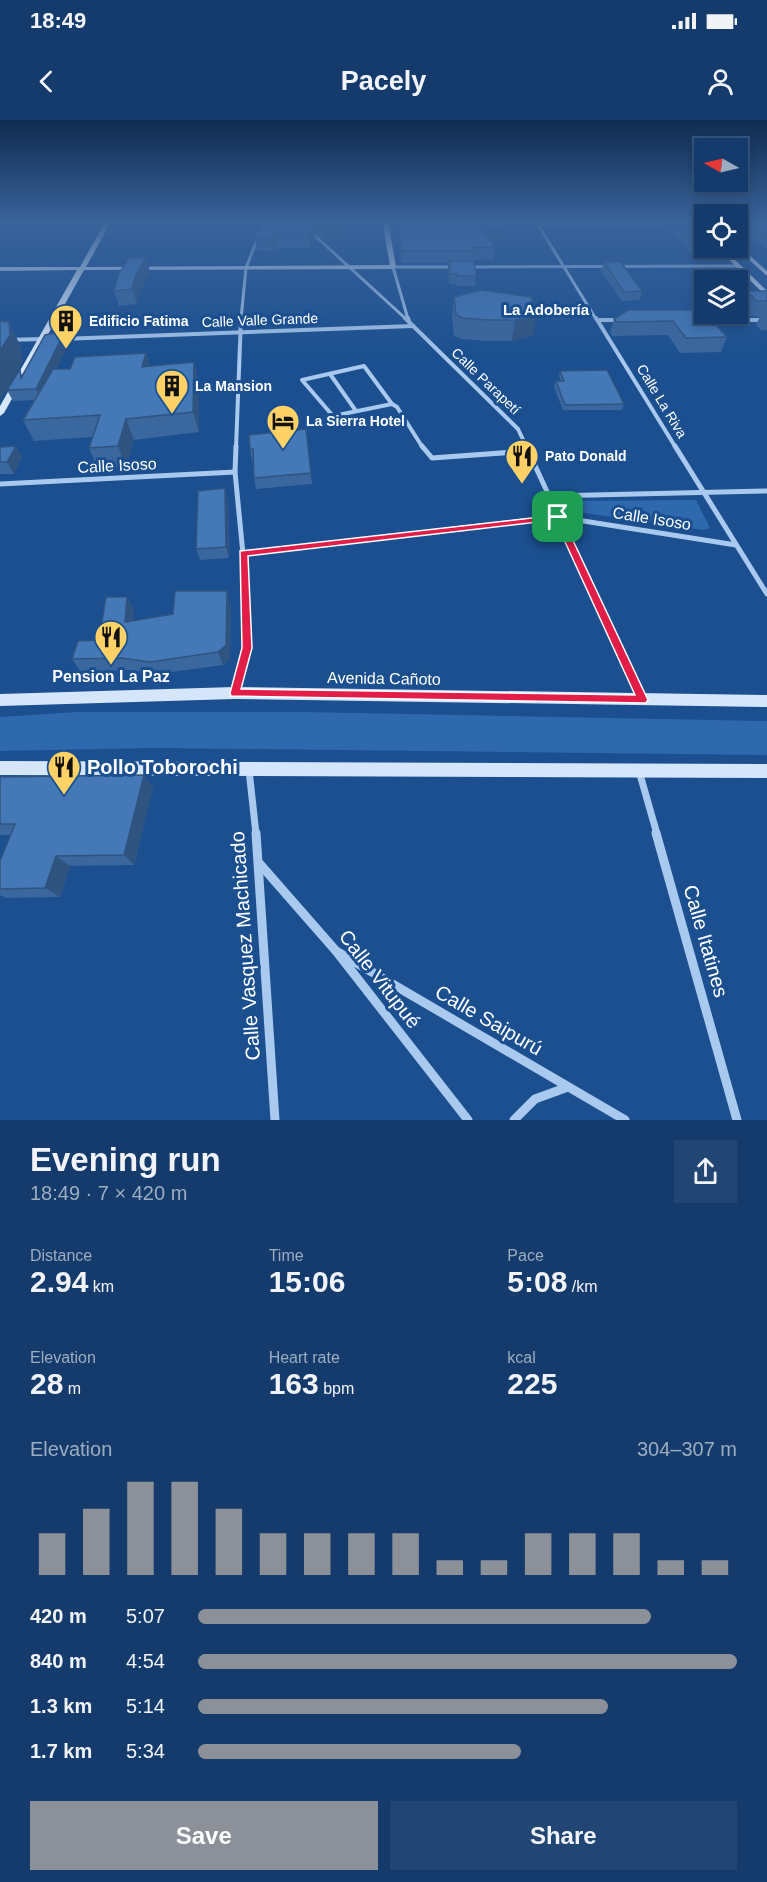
<!DOCTYPE html>
<meta charset="utf-8">
<style>
body{margin:0;font-family:Arial,sans-serif;background:#214673;color:#f1f3f6;height:100vh;display:flex;flex-direction:column;font-size:22px;white-space:nowrap}
*{box-sizing:border-box;margin:0}
p{font-size:20px;color:#9dadc1}
.icon{flex:none;width:33px;height:33px;fill:none;stroke:currentColor;stroke-width:2;stroke-linecap:round;stroke-linejoin:round}
.map{position:relative;height:1000px;overflow:hidden}
.drawer{display:flex;flex-direction:column;background:#143b6b;flex:1}
.drawer>*{flex:none}
.needle{width:39px;rotate:278deg}
.controls{position:absolute;left:694px;top:18px;display:grid;gap:12px}
.controls a{display:grid;place-items:center;width:54px;height:54px;border-radius:0px;background:#143b6b;box-shadow:0 3px 9px #0003,0 0 0 2px #33557e;font-size:30px}
.pin{position:absolute;display:grid;place-items:center;width:51px;height:51px;color:#fff;margin:-26px;border-radius:12px;box-shadow:0 3px 9px #0006}
.round{display:grid;place-items:center;flex:none;width:63px;height:63px;border-radius:0px;background:#214673}
.head{display:flex;align-items:center;justify-content:space-between;height:102px;padding:0 30px}
h1{font-size:33px;font-weight:700;line-height:45px}
.stats{display:grid;grid-template-columns:repeat(3,1fr);gap:9px;height:102px;padding:6px 30px}
.stats div{display:grid;align-content:center}
.stats b{font-size:30px;font-weight:700}
.stats small{font-size:16px;font-weight:400}
.stats p{font-size:16px}
.chart{height:168px;padding:12px 30px}
.chart p{display:flex;justify-content:space-between}
.chart svg{width:100%;height:108px;margin-top:6px;stroke:#8c9099;stroke-width:6}
.cta{display:flex;gap:12px;margin-top:auto;padding:12px 30px}
.cta a{flex:1;height:69px;border-radius:0px;background:#8c9099;color:#fff;font-size:24px;font-weight:700;line-height:69px;text-align:center}
.cta a+a{background:#214673;color:#f1f3f6}
ul{padding:0 30px;list-style:none;font-size:20px}
li{display:grid;grid-template-columns:96px 72px 1fr;align-items:center;height:45px}
li i{height:15px;border-radius:8px;background:#8c9099}
.status{display:flex;justify-content:space-between;align-items:center;height:42px;padding:0 30px;background:#143b6b;direction:ltr}
.status svg{height:16px;fill:currentColor}
header{display:flex;justify-content:space-between;align-items:center;height:78px;padding:0 30px;background:#143b6b;font-size:27px;font-weight:700}
.map>svg:first-child{display:block}
.green{fill:#2e69ad}
.lines{fill:none;stroke-linecap:round;stroke-linejoin:round}
.street-far4{stroke:#a9c9ee;stroke-width:3}
.street-far3{stroke:#a9c9ee;stroke-width:4}
.street-far2{stroke:#a9c9ee;stroke-width:5}
.street-far1{stroke:#a9c9ee;stroke-width:7}
.street{stroke:#a9c9ee;stroke-width:9}
.secondary{fill:#d6e6fa;fill-rule:evenodd}
.wall{fill:#3a679d}
.shaded-wall{fill:#305480}
.building{fill:#4478b7;stroke:#305480;stroke-width:1.5}
.route{fill:#e11d48;stroke:#fff;stroke-width:1.5;fill-rule:evenodd}
.labels{text-anchor:middle;stroke-width:6;stroke-linejoin:round;paint-order:stroke}
.far-street-label{font-size:14px;fill:#fff;stroke:#1b4f8f}
.far-poi-label{font-size:14px;font-weight:bold;fill:#fff;stroke:#1b4f8f;text-anchor:start}
.far-neighbourhood-label{font-size:15px;font-weight:bold;fill:#fff;stroke:#1b4f8f}
.street-label{font-size:16px;fill:#fff;stroke:#1b4f8f}
.poi-label{font-size:16px;font-weight:bold;fill:#fff;stroke:#1b4f8f}
.near-poi-label{font-size:20px;font-weight:bold;fill:#fff;stroke:#1b4f8f;text-anchor:start}
.near-street-label{font-size:20px;fill:#fff;stroke:#1b4f8f}
</style>
<div class="status"><b>18:49</b><svg viewBox="0 0 49 12"><path d="M0 12V9h3v3zM5 12V6h3v6zM10 12V3h3v9zM15 12V0h3v12zM26 1h20v11H26zM47 4h2v5h-2z"/></svg></div>
<header><svg class="icon" aria-label="back" viewBox="0 0 24 24"><path d="M15 5l-7 7 7 7"/></svg>Pacely<svg class="icon" aria-label="person" viewBox="0 0 24 24"><circle cx="12" cy="8" r="4"/><path d="M4 21q1-7 8-7t8 7"/></svg></header>
<div class="map">
<svg width="767" height="1000" viewBox="0 0 767 1000">
<rect width="100%" height="100%" fill="#1b4f8f"/>
<g class="green">
<polygon points="696,380 710,408 703,410 564,390 556,385 563,381"/>
<polygon points="77,592 306,592 767,601 767,635 156,628 0,631 0,597"/>
</g>
<g class="lines">
<g class="street-far4">
<polyline points="535,100 596,199"/>
<polyline points="538,104 672,104"/>
<polyline points="311,112 406,199"/>
<polyline points="467,147 738,146"/>
<polyline points="241,199 246,148 258,117"/>
<polyline points="408,199 393,147 453,147"/>
</g>
<g class="street-far3">
<polyline points="405,198 518,309 527,328"/>
<polyline points="408,198 409,201"/>
<polyline points="596,198 676,328"/>
<polyline points="599,200 622,200"/>
<polyline points="704,200 767,200"/>
<polyline points="61,219 413,206"/>
<polyline points="0,220 44,219"/>
<polygon points="364,246 392,284 333,296 302,260"/>
<polyline points="330,254 356,291"/>
<polyline points="392,284 397,287 423,328"/>
<polyline points="236,328 241,198"/>
</g>
<g class="street-far2">
<polyline points="236,326 235,352 243,434 246,495"/>
<polyline points="422,326 432,338 529,331"/>
<polyline points="526,326 604,495"/>
<polyline points="675,326 767,474"/>
<polyline points="0,364 235,352"/>
<polyline points="550,376 767,371"/>
<polyline points="243,434 558,397 736,425"/>
</g>
<g class="street-far1">
<polyline points="603,494 642,579"/>
<polyline points="235,573 247,528 246,494"/>
<polyline points="249,650 256,714"/>
<polyline points="639,651 657,714"/>
</g>
<g class="street">
<polyline points="256,713 275,1000"/>
<polyline points="656,713 737,1000"/>
<polyline points="259,743 336,831 468,1000"/>
<polyline points="336,831 625,1000"/>
<polyline points="514,1000 535,979 568,967"/>
</g>
<g class="secondary">
<polygon points="106,100 112,100 86,147 390,145 382,100 388,100 396,147 393,149 84,150 4,293 0,296 0,286 77,150 0,151 0,147 80,147"/>
<polygon points="738,125 767,151 767,156 736,128"/>
<polygon points="717,128 723,128 767,171 767,177"/>
<polygon points="235,567 767,575 767,587 235,579 0,586 0,574"/>
<polygon points="0,641 767,644 767,658 0,655"/>
</g>
</g>
<g class="wall">
<polygon points="0,100 44,100 38,108 0,109"/>
<polygon points="262,100 347,100 345,117 325,120 314,110 315,121 312,121 310,128 275,128 273,131 257,131 255,117"/>
<polygon points="398,100 526,100 525,109 508,109 506,119 490,120 495,127 494,139 472,140 476,156 475,166 456,166 456,164 449,164 448,151 448,143 401,143"/>
<polygon points="659,100 705,100 705,128 725,130 721,139 697,140 673,112 668,112 664,108 667,100"/>
<polygon points="738,100 767,100 767,129 758,121 738,122"/>
<polygon points="146,138 150,152 141,168 137,184 119,186 114,171"/>
<polygon points="604,142 642,171 640,180 622,181 601,151"/>
<polygon points="481,170 533,215 512,221 486,221 461,219 454,216 452,197 454,177"/>
<polygon points="747,171 767,171 767,210 761,210 756,204 760,197 749,196 740,186"/>
<polygon points="703,190 727,217 721,232 680,233 668,215 612,216 610,213 614,199"/>
<polygon points="70,222 56,249 70,249 146,233 150,246 194,242 199,262 199,312 134,320 126,347 98,349 89,328 93,317 34,321 23,300 34,280 13,281 7,270 22,254"/>
<polygon points="560,251 624,284 622,290 563,290 554,267 556,261 561,261 559,256"/>
<polygon points="306,309 312,364 256,369 254,358 254,341 252,341 250,329"/>
<polygon points="0,327 22,337 14,354 0,354"/>
<polygon points="228,380 229,438 200,440 196,429"/>
<polygon points="127,477 134,491 133,501 231,485 230,538 223,545 157,554 130,550 81,552 72,539 99,520"/>
<polygon points="0,657 153,667 134,745 70,746 60,777 6,778 0,775 0,741 10,715 0,715"/>
</g>
<g class="shaded-wall">
<polygon points="34,100 44,100 38,108"/>
<polygon points="345,100 347,100 345,117 325,120 324,106"/>
<polygon points="311,108 314,108 315,121 312,121 310,128 309,114"/>
<polygon points="508,108 506,119 481,121 482,110"/>
<polygon points="273,114 275,128 273,131 271,117"/>
<polygon points="146,138 150,152 141,168 137,184 132,169 136,154"/>
<polygon points="537,195 533,215 512,221 515,200"/>
<polygon points="9,202 21,227 23,241 0,281 0,231"/>
<polygon points="65,211 70,222 41,280 36,269"/>
<polygon points="146,233 153,254 142,247"/>
<polygon points="194,242 199,262 199,312 193,292"/>
<polygon points="126,299 134,320 126,347 118,326"/>
<polygon points="16,326 22,337 14,354 7,342"/>
<polygon points="225,368 228,380 229,438 226,427"/>
<polygon points="227,471 231,485 230,538 223,545 218,532"/>
<polygon points="127,477 134,491 132,515 125,502"/>
<polygon points="144,655 153,667 134,745 124,735"/>
<polygon points="56,736 70,746 60,777 45,768"/>
</g>
<g class="building">
<polygon points="262,100 306,100 314,108 311,108 309,114 273,114 271,117 255,117"/>
<polygon points="317,100 345,100 344,104 324,106"/>
<polygon points="399,100 500,100 508,108 482,110 495,127 472,128 472,131 401,131"/>
<polygon points="669,100 700,100 705,104 705,128 723,128 725,130 701,130 676,103 671,103"/>
<polygon points="738,100 767,100 767,116 763,112 738,112"/>
<polygon points="129,138 146,138 136,154 132,169 114,171 119,153"/>
<polygon points="449,141 474,141 476,156 457,156 457,154 450,154"/>
<polygon points="604,142 621,142 642,171 624,172"/>
<polygon points="481,170 531,177 537,195 515,200 489,200 463,198 456,195 454,177"/>
<polygon points="747,171 767,171 767,181 756,181"/>
<polygon points="628,190 703,190 705,194 706,194 727,217 686,218 673,201 616,202 614,199"/>
<polygon points="0,201 9,202 10,215 0,231"/>
<polygon points="65,211 36,269 7,270 20,249 21,258 45,215"/>
<polygon points="146,233 142,247 194,242 193,292 126,299 118,326 89,328 100,295 23,300 53,249 70,249 75,237"/>
<polygon points="607,250 624,284 565,285 556,261 564,261 560,251"/>
<polygon points="306,309 311,353 254,358 253,329 250,329 249,315"/>
<polygon points="16,326 7,342 0,342 0,327"/>
<polygon points="225,368 226,427 196,429 198,371"/>
<polygon points="175,471 227,471 226,525 218,532 150,542 122,538 72,539 78,521 99,520 106,477 127,477 125,502 173,494"/>
<polygon points="144,655 124,735 56,736 45,768 0,769 0,741 15,704 0,704 0,657"/>
</g>
<linearGradient id="sky" x2="0" y2="1"><stop stop-color="#0f2b4f"/><stop offset="0.42" stop-color="#39639b"/><stop offset="1" stop-color="#39639b" stop-opacity="0"/></linearGradient>
<rect width="767" height="240" fill="url(#sky)"/>
<path class="route" d="M 558,395 L 562,397 L 648,580 L 646,583 L 231,576 L 230,573 L 242,528 L 240,431 ZM 555,400 L 635,575 L 241,569 L 252,528 L 248,436 Z"/>
<defs>
<g id="building-pin" transform="scale(1.725)"><path d="M0 17L-7.5 6A9.5 9.5 0 1 1 7.5 6Z" fill="#ffd166" stroke="#1b4f8f"/><path d="M-4-6H4V6H1V3H-1V6H-4ZM-2.5-4.3h1.7v1.8h-1.7ZM.8-4.3h1.7v1.8H.8ZM-2.5-1h1.7V.8h-1.7ZM.8-1h1.7V.8H.8Z" fill="#111"/></g>
<g id="hotel-pin" transform="scale(1.725)"><path d="M0 17L-7.5 6A9.5 9.5 0 1 1 7.5 6Z" fill="#ffd166" stroke="#1b4f8f"/><path d="M-6-4.5h1.5V1H6V5H4.5V3h-9V5H-6ZM-4 0a1.8 1.8 0 1 1 3.6 0ZM.5 0V-2.5h3Q6-2.5 6 0Z" fill="#111"/></g>
<g id="restaurant-pin" transform="scale(1.725)"><path d="M0 17L-7.5 6A9.5 9.5 0 1 1 7.5 6Z" fill="#ffd166" stroke="#1b4f8f"/><path d="M-5-6h1v4h1v-4h1v4h1v-4h1v5L-1.5 .5V6h-2V.5L-5-1ZM5-6V6H3V1.5H1.5Q1.5-4 5-6Z" fill="#111"/></g>
</defs>
<g fill-rule="evenodd">
<use href="#building-pin" x="66" y="201"/>
<use href="#building-pin" x="172" y="266"/>
<use href="#hotel-pin" x="283" y="301"/>
<use href="#restaurant-pin" x="522" y="336"/>
<use href="#restaurant-pin" x="111" y="517"/>
<use href="#restaurant-pin" x="64" y="647"/>
</g>
<g class="labels">
<g class="far-street-label">
<text transform="translate(260 200) rotate(-2)" y="5">Calle Valle Grande</text>
<text transform="translate(486 261) rotate(44)" y="5">Calle Parapetí</text>
<text transform="translate(662 281) rotate(59)" y="5">Calle La Riva</text>
</g>
<g class="far-poi-label">
<text x="89" y="206">Edificio Fatima</text>
<text x="195" y="271">La Mansion</text>
<text x="306" y="306">La Sierra Hotel</text>
<text x="545" y="341">Pato Donald</text>
</g>
<g class="far-neighbourhood-label">
<text x="546" y="195">La Adobería</text>
</g>
<g class="street-label">
<text transform="translate(117 345) rotate(-3)" y="6">Calle Isoso</text>
<text transform="translate(652 398) rotate(9)" y="6">Calle Isoso</text>
<text transform="translate(384 558) rotate(1)" y="6">Avenida Cañoto</text>
</g>
<g class="poi-label">
<text x="111" y="562">Pension La Paz</text>
</g>
<g class="near-poi-label">
<text x="87" y="654">Pollo Toborochi</text>
</g>
<g class="near-street-label">
<text transform="translate(706 821) rotate(74)" y="7">Calle Itatines</text>
<text transform="translate(245 826) rotate(-94)" y="7">Calle Vasquez Machicado</text>
<text transform="translate(380 859) rotate(52)" y="7">Calle Vitupué</text>
<text transform="translate(489 900) rotate(30)" y="7">Calle Saipurú</text>
</g>
</g>
</svg>
<div class="controls">
<a><svg class="needle" viewBox="-14 -14 28 28"><path d="M0-13l5 13h-10z" fill="#e53935"/><path d="M0 13l5-13h-10z" fill="#9dadc1"/></svg></a>
<a><svg class="icon" aria-label="locate" viewBox="0 0 24 24"><circle cx="12" cy="12" r="6"/><path d="M12 2v4M12 18v4M2 12h4M18 12h4"/></svg></a>
<a><svg class="icon" aria-label="layers" viewBox="0 0 24 24"><path d="M12 4l9 5-9 5-9-5zM3 14l9 5 9-5"/></svg></a>
</div>
<div class="pin" style="left:558px;top:397px;background:#1e9e55"><svg class="icon" aria-label="arrive" viewBox="0 0 24 24"><path d="M6 21V4h12l-3 4 3 4H6"/></svg></div>
</div>
<section class="drawer">
<div class="head"><div><h1>Evening run</h1><p>18:49 · 7 × 420 m</p></div><a class="round"><svg class="icon" aria-label="share" viewBox="0 0 24 24"><path d="M12 15V3M7 8l5-5 5 5M5 13v7h14v-7"/></svg></a></div>
<div class="stats">
<div><p>Distance</p><b>2.94<small> km</small></b></div>
<div><p>Time</p><b>15:06</b></div>
<div><p>Pace</p><b>5:08<small> /km</small></b></div>
</div>
<div class="stats">
<div><p>Elevation</p><b>28<small> m</small></b></div>
<div><p>Heart rate</p><b>163<small> bpm</small></b></div>
<div><p>kcal</p><b>225</b></div>
</div>
<div class="chart"><p><span>Elevation</span>304–307 m</p>
<svg viewBox="0 0 160 44" preserveAspectRatio="none"><path d="M5 44V27M15 44V17M25 44V6M35 44V6M45 44V17M55 44V27M65 44V27M75 44V27M85 44V27M95 44V38M105 44V38M115 44V27M125 44V27M135 44V27M145 44V38M155 44V38"/></svg>
</div>
<ul>
<li><b>420 m</b>5:07<i style="width:84%"></i></li>
<li><b>840 m</b>4:54<i style="width:100%"></i></li>
<li><b>1.3 km</b>5:14<i style="width:76%"></i></li>
<li><b>1.7 km</b>5:34<i style="width:60%"></i></li>
</ul>
<div class="cta"><a>Save</a><a>Share</a></div>
</section>
